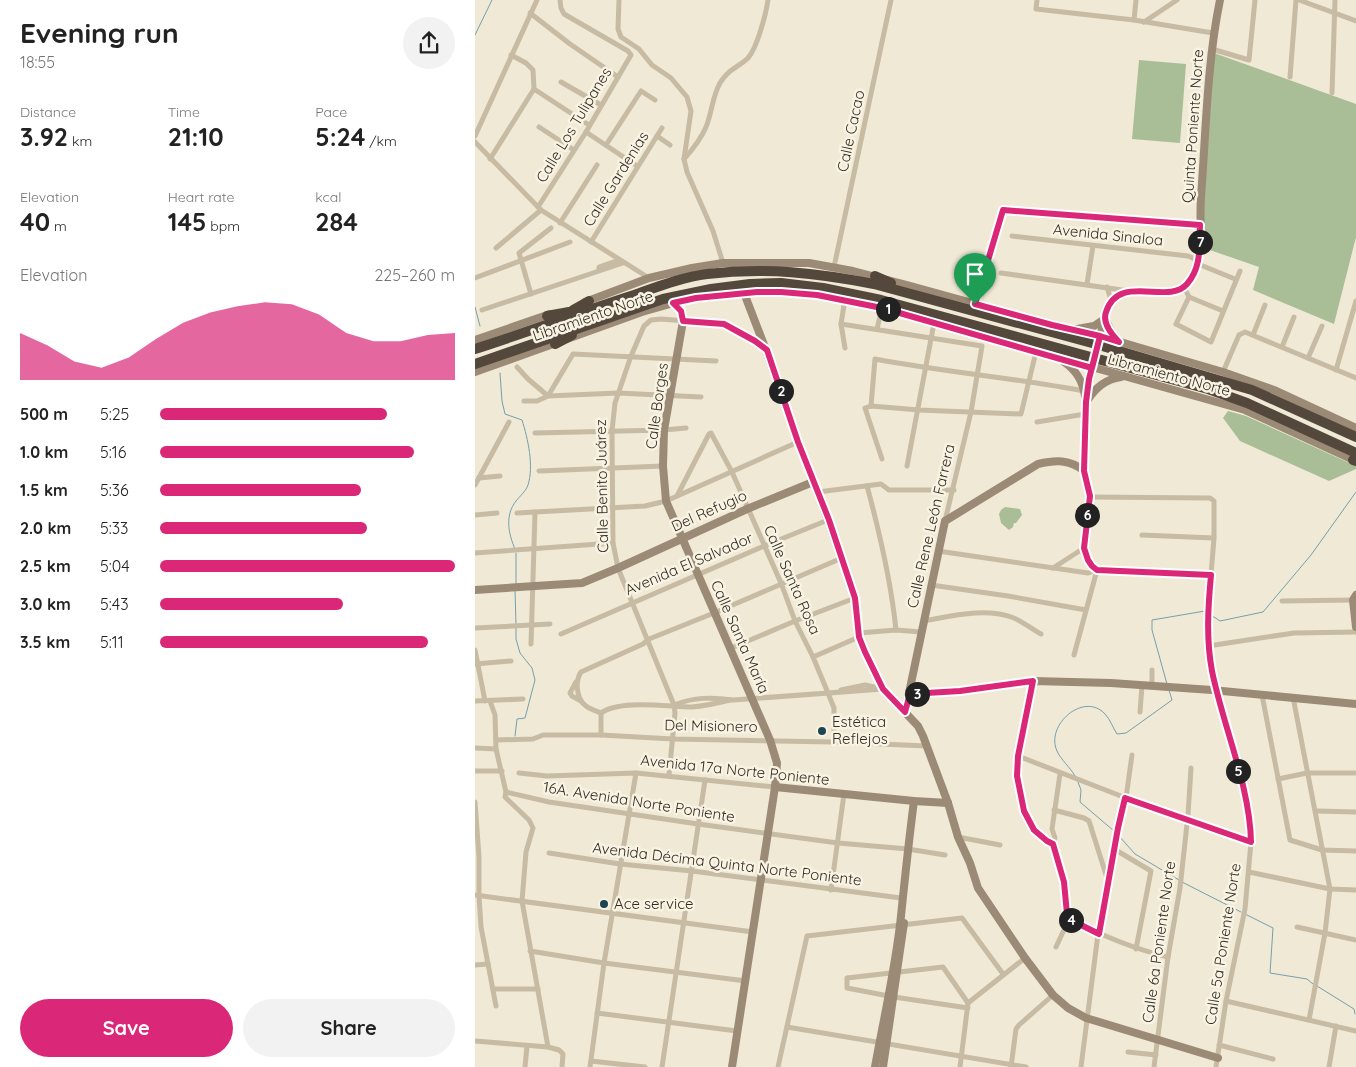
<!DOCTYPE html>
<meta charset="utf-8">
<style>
body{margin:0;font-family:Quicksand,sans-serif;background:#f2f2f2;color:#222;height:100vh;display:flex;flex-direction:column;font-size:19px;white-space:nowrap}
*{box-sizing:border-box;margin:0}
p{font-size:16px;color:#767676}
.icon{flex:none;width:28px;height:28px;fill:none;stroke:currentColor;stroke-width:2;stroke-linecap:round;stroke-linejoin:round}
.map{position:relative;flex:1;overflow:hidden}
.panel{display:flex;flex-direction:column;background:#fff;width:475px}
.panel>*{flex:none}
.pin{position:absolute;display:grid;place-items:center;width:42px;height:42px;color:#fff;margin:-51px -21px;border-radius:50% 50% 50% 0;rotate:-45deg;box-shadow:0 0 5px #0007}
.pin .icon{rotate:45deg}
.km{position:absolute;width:25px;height:25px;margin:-12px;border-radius:50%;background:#222;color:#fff;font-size:14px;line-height:25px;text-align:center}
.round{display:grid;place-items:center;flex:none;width:52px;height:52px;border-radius:26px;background:#f2f2f2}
.summary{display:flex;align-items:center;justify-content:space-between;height:85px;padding:0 20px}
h1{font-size:28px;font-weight:700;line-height:38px}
.metrics{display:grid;grid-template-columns:repeat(3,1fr);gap:8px;height:85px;padding:5px 20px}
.metrics div{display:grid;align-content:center}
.metrics b{font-size:25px;font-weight:700}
.metrics small{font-size:14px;font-weight:400}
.metrics p{font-size:14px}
.chart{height:140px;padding:10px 20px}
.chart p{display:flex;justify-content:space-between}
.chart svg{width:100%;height:90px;margin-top:5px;fill:#db2777;opacity:.7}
.primary-button{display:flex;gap:10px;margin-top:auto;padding:10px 20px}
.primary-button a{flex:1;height:58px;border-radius:30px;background:#db2777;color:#fff;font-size:20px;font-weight:700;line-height:58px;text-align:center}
.primary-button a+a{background:#f2f2f2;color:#222}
ul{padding:0 20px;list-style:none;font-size:16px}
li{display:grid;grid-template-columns:80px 60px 1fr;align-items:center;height:38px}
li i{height:12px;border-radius:6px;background:#db2777}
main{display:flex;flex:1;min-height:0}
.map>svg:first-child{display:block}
.green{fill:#a9be97}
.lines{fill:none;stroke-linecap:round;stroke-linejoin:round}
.stream{stroke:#769fac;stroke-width:1}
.street{stroke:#c7bba3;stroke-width:5}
.secondary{stroke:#9b8a75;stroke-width:8}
.highway{stroke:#54483c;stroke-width:10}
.route-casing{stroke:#fff;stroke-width:10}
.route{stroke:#db2777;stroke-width:6}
.poi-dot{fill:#1c4453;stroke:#f8f3e2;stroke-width:2}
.labels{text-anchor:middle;stroke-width:5;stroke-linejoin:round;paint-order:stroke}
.street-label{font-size:15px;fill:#332c25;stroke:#f8f3e2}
.poi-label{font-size:15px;fill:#332c25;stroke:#f8f3e2;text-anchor:start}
</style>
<main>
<section class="panel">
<div class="summary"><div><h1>Evening run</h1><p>18:55</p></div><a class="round"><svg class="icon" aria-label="share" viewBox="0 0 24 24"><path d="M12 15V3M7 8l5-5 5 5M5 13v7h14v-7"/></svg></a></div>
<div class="metrics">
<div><p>Distance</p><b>3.92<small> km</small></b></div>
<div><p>Time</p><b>21:10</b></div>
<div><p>Pace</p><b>5:24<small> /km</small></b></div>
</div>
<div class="metrics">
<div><p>Elevation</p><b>40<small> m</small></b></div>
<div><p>Heart rate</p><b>145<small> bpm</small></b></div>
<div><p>kcal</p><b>284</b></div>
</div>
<div class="chart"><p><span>Elevation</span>225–260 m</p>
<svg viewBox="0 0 160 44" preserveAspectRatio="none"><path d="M0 44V21L10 27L20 35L30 38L40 33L50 24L60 16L70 11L80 8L90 6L100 7L110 12L120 21L130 25L140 25L150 22L160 21V44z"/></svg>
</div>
<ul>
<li><b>500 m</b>5:25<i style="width:77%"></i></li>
<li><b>1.0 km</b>5:16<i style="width:86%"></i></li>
<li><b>1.5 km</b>5:36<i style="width:68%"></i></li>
<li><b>2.0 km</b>5:33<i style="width:70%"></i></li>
<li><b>2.5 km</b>5:04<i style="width:100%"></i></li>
<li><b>3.0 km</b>5:43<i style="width:62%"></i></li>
<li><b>3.5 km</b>5:11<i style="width:91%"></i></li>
</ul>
<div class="primary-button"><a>Save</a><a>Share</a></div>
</section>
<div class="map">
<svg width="881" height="1067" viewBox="0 0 881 1067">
<rect width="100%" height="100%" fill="#f0e9d6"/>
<g class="green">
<polygon points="739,53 881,104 881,237 859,324 778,290 784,267 729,248 729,201"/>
<polygon points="664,60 711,64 705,143 657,139"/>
<polygon points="753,411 771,416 881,466 881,469 854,481 765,441 748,418"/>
<polygon points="530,507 545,509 547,515 541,523 539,523 538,527 534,530 526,523 524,514 526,510"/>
</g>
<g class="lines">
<g class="stream">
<polyline points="0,35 17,0"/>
<polyline points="0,307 5,326"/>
<path d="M 25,373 L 27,401 L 30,414 L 47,420 C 53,439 59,466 53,485 C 51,491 45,496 41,501 C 30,515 33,533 40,549"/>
<polyline points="41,584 41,553"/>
<polyline points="40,590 41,624"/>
<polyline points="736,615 745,621 788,612 836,555 881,492"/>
<polyline points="692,684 677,630 677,620 730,611"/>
<polyline points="40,736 42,719 50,718 60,680 57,668 45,653 41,639 41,628"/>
<path d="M 600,776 C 595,767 586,760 582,751 C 570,725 609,691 630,714 C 635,719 638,728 642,734 L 651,733 L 697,700 L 694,690"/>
<polyline points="603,782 606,790 605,802 639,831"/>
<polyline points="644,836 660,854 704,880"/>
<polyline points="707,882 766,912"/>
<polyline points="770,914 798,928 795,973 832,979 838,984"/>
<polyline points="842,986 879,1009 880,1014"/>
</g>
<g class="street">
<polyline points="144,0 143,29 146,37 164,49 177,65 196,78 212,97 216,111 209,159 212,172 238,231 248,263"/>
<polyline points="562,0 561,9 659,20 738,33"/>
<polyline points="824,0 881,21"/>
<polyline points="55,13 95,44 143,77"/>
<polyline points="659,20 661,0"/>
<polyline points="669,22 702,0"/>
<polyline points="737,49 774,60 780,0"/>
<polyline points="36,55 51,63 58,70 59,89"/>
<polyline points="815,77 821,0"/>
<polyline points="86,82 126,105"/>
<polyline points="59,89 114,125"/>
<polyline points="857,93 860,0"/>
<polyline points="64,127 99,150"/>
<polyline points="111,132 162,166"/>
<polyline points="0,136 62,0"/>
<polyline points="182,136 195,145"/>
<polyline points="0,142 66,210 174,278"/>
<polyline points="131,145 166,91 180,100"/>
<polyline points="15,159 59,89"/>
<path d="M 209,159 C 218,149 226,139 231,127 C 237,113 237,97 245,83 C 253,69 264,67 273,58 C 282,48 291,14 293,0"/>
<polyline points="63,207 111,132 156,55 153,51 89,14 86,8 85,0"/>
<polyline points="85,223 122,165"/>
<polyline points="537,236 713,256 718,258 723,264 760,279"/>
<polyline points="116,242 187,128"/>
<polyline points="21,248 66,210"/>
<polyline points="359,267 416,0"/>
<polyline points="124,270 124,267 144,260"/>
<polyline points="526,273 654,291"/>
<polyline points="0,278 95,242"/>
<polyline points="612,284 618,246"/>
<polyline points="632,287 636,300"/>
<polyline points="709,287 714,297 748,311"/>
<polyline points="56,294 44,253 76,228"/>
<polyline points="714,297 701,324 736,342 765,271"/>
<polyline points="370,299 366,324 370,348"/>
<polyline points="500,304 528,210 725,225"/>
<polyline points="7,310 148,263"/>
<polyline points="366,324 507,346 496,412 470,521"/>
<polyline points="402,329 407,308"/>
<polyline points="778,335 790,305"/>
<polyline points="807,347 819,317"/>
<polyline points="833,358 847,326"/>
<polyline points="42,367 53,379 73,396 98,354 241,361"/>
<polyline points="861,370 881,301"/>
<polyline points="748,372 764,335 770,332 881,378"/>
<polyline points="49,401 62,401 73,396 143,393 226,397"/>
<path d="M 396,406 L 400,359 C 469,372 540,378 609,391"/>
<polyline points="562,422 610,414"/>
<polyline points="60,433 189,430 211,428"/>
<polyline points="407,459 390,408 396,406 444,410 546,414 560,356"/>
<polyline points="432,466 459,323"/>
<polyline points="64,471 188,466"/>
<path d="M 609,471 C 611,479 615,490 614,498 C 613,519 599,557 622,570"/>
<polyline points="4,478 25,476"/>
<polyline points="0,485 34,422"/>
<path d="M 392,486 C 405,534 416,581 421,630"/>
<polyline points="343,492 406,484 414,490 479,490"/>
<polyline points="202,496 234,434 236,433 257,472 306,583 320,621 338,657 353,693 359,708 359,742"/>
<polyline points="615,497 735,498 739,501 739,538 733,611 733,646 737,671 774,813 776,842 770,909 751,1001 741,1067"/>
<polyline points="42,513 170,506 191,501 323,442"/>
<polyline points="0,515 22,513"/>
<polyline points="667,535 739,538"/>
<polyline points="463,551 613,573 622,570 737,575"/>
<polyline points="0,553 138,543"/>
<polyline points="578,568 609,548"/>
<polyline points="456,585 533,596 611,610"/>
<polyline points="807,601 878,600"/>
<path d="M 449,621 C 477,616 510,607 539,618 C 548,622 557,629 566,634"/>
<polyline points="0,628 75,624"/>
<polyline points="384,633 421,630 446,632"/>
<polyline points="86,634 289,546 353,520"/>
<polyline points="56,644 60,512"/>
<polyline points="733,646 819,633 881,632"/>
<polyline points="254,649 320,621 380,598"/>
<polyline points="0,650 10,701"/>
<polyline points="599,655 622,570"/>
<polyline points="338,657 384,637"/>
<polyline points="0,664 36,661"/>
<polyline points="677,670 677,686"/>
<polyline points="558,681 543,756 541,776 549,811 559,830 572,841 578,844"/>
<polyline points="101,682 95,693 97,696 106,701"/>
<polyline points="366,690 390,685 404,688"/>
<polyline points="787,695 815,840 847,850 881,851"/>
<polyline points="818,697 855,889 850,933 834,1020"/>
<polyline points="0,701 48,699"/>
<polyline points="15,701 20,715 21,749 31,792 30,797 54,820 58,828 51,852 47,901 73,1047"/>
<path d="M 199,705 C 219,697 237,697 258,700 L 408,689"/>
<polyline points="665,712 667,685"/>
<path d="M 126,713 C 121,711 115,709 111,706 C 101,699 100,681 106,672 L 168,644 L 174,639 L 239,613 L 367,558"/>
<path d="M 126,713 C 144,699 194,707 217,707 C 230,706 243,703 255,700"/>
<polyline points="126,735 126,713"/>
<polyline points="21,740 58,739 68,735 126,735 198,739 359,742 452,746"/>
<polyline points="0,748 21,749"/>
<polyline points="543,756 651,798 776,842"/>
<polyline points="0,771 27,771"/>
<polyline points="44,773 72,776 161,773 300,787"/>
<polyline points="585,774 577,829 580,838 578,844 589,882 590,910 594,919"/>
<polyline points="194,775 200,713 199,705 143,568 138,543 137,431 140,403 156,356 169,326 176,320 186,319 249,324 280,341 290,349"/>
<polyline points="803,779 832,773 881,773"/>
<polyline points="31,792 74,802 223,824 363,843 433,849 470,855"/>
<polyline points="0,802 4,857 4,896 6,927 21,1006"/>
<polyline points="579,810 609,818 614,821 633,881"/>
<polyline points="841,811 881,812"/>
<polyline points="483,837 525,845"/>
<polyline points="639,849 676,871 661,949"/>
<polyline points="74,853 145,864 217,871 426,898"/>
<polyline points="774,872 855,889 881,890"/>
<polyline points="356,890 369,794"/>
<polyline points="0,895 278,932"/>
<path d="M 594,919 C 629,936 656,948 693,957"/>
<polyline points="822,927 881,940"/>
<polyline points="581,947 594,919"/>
<polyline points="55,951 129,963 271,981"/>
<polyline points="0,965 13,964"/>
<polyline points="18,989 63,989"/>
<polyline points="751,1001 881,1031"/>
<polyline points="493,1008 419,997 372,988 372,978 468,967 493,1003"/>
<polyline points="122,1013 262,1031"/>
<polyline points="312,1027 551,1067"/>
<polyline points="0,1041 73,1047 84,1050 88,1054 87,1067"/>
<polyline points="744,1045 798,1059"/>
<polyline points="653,1052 681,1055"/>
<polyline points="116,1061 170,1067"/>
<polyline points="50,1067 52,1046"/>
<polyline points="115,1067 129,963 161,773"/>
<polyline points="187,1067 230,780"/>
<polyline points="303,1067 332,936 487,918 528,974"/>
<polyline points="485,1067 493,1003 550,958"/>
<polyline points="536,1067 541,1029 544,1025 578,995"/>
<polyline points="606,1067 623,934 643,828 651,798 657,755"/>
<polyline points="679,1067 693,957 705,888 713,815 716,768"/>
<polyline points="854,1067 861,1026"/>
</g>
<g class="secondary">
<polyline points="269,293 291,350 323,442 353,520 380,598 384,637 390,652 408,689 443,726 448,736 473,803 483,837 495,863 503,888 550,958 578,995 593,1008 611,1018 743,1058"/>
<polyline points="110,302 174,278 217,268 248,263 334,263 378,271 432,285 577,325 625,336 748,372 799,390 881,428"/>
<polyline points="198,303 206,311 208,321 189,430 188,466 191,501 295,740 302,763 300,787 257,1067"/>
<polyline points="630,318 637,334 643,340"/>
<polyline points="602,329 619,326 628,320"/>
<polyline points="0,340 75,314"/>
<path d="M 589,362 C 601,370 608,382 610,396"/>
<polyline points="0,372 167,312 209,300 282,292 306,292 342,295 407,308 770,410 881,461"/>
<path d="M 612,401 C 620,388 631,379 646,377"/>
<path d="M 609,471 L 612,391 L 632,307 C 651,275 696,307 714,281 C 730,257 724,225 726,197 C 731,132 732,63 745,0"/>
<polyline points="0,590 107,583 143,568 272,509 338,482"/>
<polyline points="881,595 878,600 881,627"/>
<polyline points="435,694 485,691 558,681 636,683 737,690 881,704"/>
<path d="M 430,712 L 470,521 L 563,464 C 580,460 595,459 609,471"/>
<polyline points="300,787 439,801 473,803"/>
<path d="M 400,1067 C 409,1017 421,966 426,916 C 430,877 434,839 439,801"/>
<polyline points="408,1067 429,923"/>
</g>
<g class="highway">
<polyline points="400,276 416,283"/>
<polyline points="98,310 114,301"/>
<polyline points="72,316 94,312"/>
<polyline points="80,344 97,335"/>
<path d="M 0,349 C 53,332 106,312 159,295 C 182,287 208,277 232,274 C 291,267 342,273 399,284 L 617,343 L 777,390 L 881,437"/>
<polyline points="0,364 188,299 236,289 275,284 306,283 348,288 406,300 733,389 772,403 881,453"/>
<polyline points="878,460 881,461"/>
</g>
</g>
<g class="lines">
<g class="route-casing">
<path id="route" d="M 500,304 L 577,325 L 625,336 L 617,368 L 407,308 L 342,295 L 306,292 L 282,292 L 221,298 L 198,303 L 206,311 L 208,321 L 249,324 L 280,341 L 292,350 L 323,442 L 354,520 L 380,598 L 384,637 L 390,652 L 408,689 L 430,712 L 435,694 L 485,691 L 558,681 L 543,756 L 542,776 L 549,811 L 559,830 L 572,841 L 578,844 L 589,882 L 592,914 L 594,919 L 624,934 L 643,828 L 650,798 L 776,842 C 775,786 748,726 737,671 C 731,639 733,607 736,575 L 622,570 L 617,566 L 613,560 L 609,548 L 615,496 L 609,471 L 611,402 L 614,379 L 625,336 L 644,342 C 637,335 627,323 631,312 C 644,272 693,306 712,284 C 727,267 724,246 725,225 L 528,210 L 500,304"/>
</g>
<use href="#route" class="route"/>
</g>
<g class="poi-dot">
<circle cx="347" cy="731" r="5"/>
<circle cx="129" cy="904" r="5"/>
</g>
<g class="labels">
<g class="street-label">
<text transform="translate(99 125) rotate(-59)" y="5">Calle Los Tulipanes</text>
<text transform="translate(718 126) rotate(-86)" y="5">Quinta Poniente Norte</text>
<text transform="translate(376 131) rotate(-78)" y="5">Calle Cacao</text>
<text transform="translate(141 179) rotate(-58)" y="5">Calle Gardenias</text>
<text transform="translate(633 235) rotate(6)" y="5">Avenida Sinaloa</text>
<text transform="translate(118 316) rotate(-19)" y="5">Libramiento Norte</text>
<text transform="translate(694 375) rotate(15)" y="5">Libramiento Norte</text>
<text transform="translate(182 406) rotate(-82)" y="5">Calle Borges</text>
<text transform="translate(127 486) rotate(-91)" y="5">Calle Benito Juárez</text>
<text transform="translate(234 511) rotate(-24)" y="5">Del Refugio</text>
<text transform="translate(456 526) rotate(-77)" y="5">Calle Rene León Farrera</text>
<text transform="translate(214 564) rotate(-23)" y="5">Avenida El Salvador</text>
<text transform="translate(317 580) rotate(66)" y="5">Calle Santa Rosa</text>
<text transform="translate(265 637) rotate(66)" y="5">Calle Santa María</text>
<text transform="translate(236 726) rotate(1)" y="5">Del Misionero</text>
<text transform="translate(260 770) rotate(6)" y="5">Avenida 17a Norte Poniente</text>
<text transform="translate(164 802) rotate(9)" y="5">16A. Avenida Norte Poniente</text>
<text transform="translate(252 864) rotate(7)" y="5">Avenida Décima Quinta Norte Poniente</text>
<text transform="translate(684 942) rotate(-82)" y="5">Calle 6a Poniente Norte</text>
<text transform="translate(748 944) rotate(-81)" y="5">Calle 5a Poniente Norte</text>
</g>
<g class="poi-label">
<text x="357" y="727">Estética<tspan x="357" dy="17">Reflejos</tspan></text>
<text x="139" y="909">Ace service</text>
</g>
</g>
</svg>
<div class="pin" style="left:500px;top:304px;background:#1e9e55"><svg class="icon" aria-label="arrive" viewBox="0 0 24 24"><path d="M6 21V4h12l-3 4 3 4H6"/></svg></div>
<b class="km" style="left:413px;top:309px">1</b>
<b class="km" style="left:306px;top:391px">2</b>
<b class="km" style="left:442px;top:694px">3</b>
<b class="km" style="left:596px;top:920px">4</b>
<b class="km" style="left:763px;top:771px">5</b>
<b class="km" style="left:612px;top:515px">6</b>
<b class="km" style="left:725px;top:242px">7</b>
</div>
</main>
